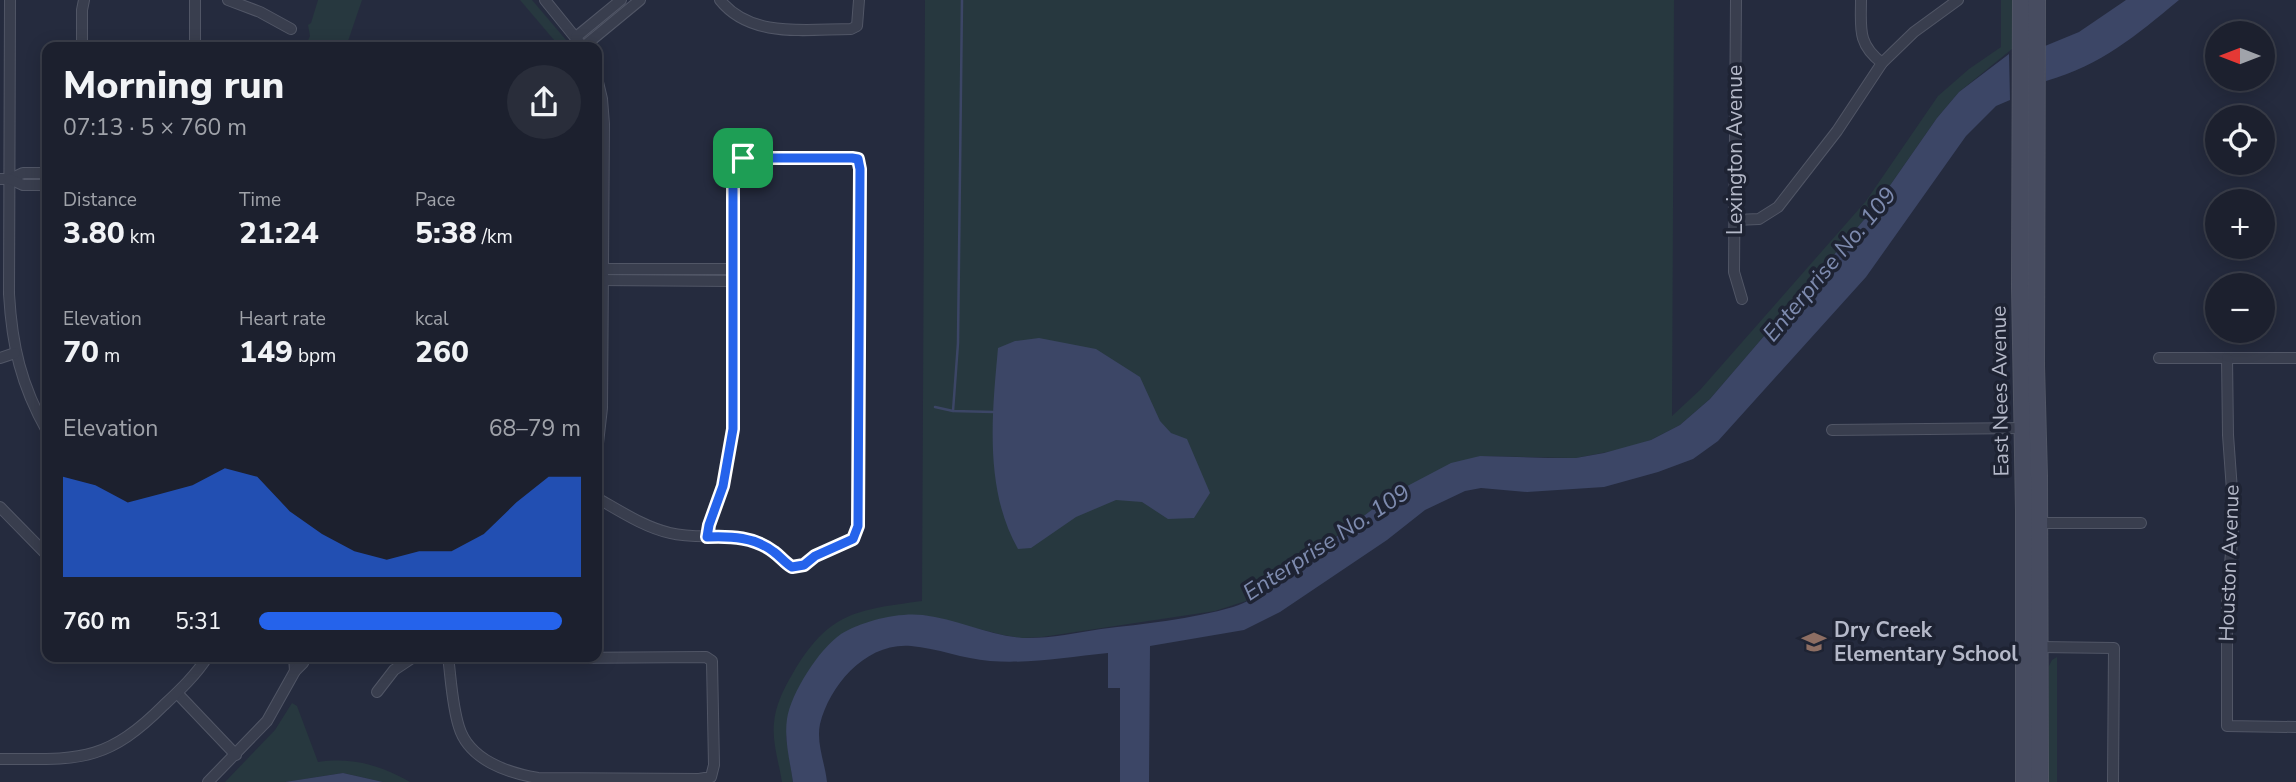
<!DOCTYPE html>
<meta charset="utf-8">
<style>
body{margin:0;font-family:"Nunito Sans",sans-serif;background:#292d3a;color:#f1f3f6;height:100vh;display:flex;flex-direction:column;font-size:26px;white-space:nowrap}
*{box-sizing:border-box;margin:0}
p{font-size:23px;color:#a0a3aa}
.icon{flex:none;width:38px;height:38px;fill:none;stroke:currentColor;stroke-width:2;stroke-linecap:round;stroke-linejoin:round}
.map{position:relative;flex:1;overflow:hidden}
.panel{position:absolute;left:42px;top:42px;width:560px;height:620px;display:flex;flex-direction:column;background:#1c202e;border-radius:14px;box-shadow:0 4px 18px #0003,0 0 0 2px #3a3e4a}
.panel>*{flex:none}
.needle{width:46px;rotate:270deg}
.controls{position:absolute;left:2205px;top:21px;display:grid;gap:14px}
.controls a{display:grid;place-items:center;width:70px;height:70px;border-radius:50%;background:#1c202e;box-shadow:0 4px 18px #0003,0 0 0 2px #3a3e4a;font-size:35px}
.pin{position:absolute;display:grid;place-items:center;width:60px;height:60px;color:#fff;margin:-30px;border-radius:14px;box-shadow:0 4px 10px #0006}
.round{display:grid;place-items:center;flex:none;width:74px;height:74px;border-radius:37px;background:#292d3a}
.summary{display:flex;align-items:center;justify-content:space-between;height:119px;padding:0 21px}
h1{font-size:38px;font-weight:800;line-height:52px}
.metrics{display:grid;grid-template-columns:repeat(3,1fr);gap:10px;height:119px;padding:7px 21px}
.metrics div{display:grid;align-content:center}
.metrics b{font-size:30px;font-weight:800}
.metrics small{font-size:19px;font-weight:400}
.metrics p{font-size:19px}
.chart{height:196px;padding:14px 21px}
.chart p{display:flex;justify-content:space-between}
.chart svg{width:100%;height:126px;margin-top:7px;fill:#2563eb;opacity:.7}
ul{padding:0 21px;list-style:none;font-size:23px}
li{display:grid;grid-template-columns:112px 84px 1fr;align-items:center;height:52px}
li i{height:18px;border-radius:9px;background:#2563eb}
.map>svg:first-child{display:block}
.green{fill:#27383f}
.water{fill:#3c4666}
.lines{fill:none;stroke-linecap:round;stroke-linejoin:round}
.stream{stroke:#3c4666;stroke-width:2.5}
.minor-casing{stroke:#515666;stroke-width:12}
.secondary-casing{stroke:#515666;stroke-width:18}
.minor{stroke:#393e4e;stroke-width:10}
.secondary{stroke:#474c60;stroke-width:16}
.route-casing{stroke:#fff;stroke-width:14}
.route{stroke:#2563eb;stroke-width:9}
.labels{text-anchor:middle;stroke-width:7;stroke-linejoin:round;paint-order:stroke}
.street-label{font-size:21px;fill:#b5b9c9;stroke:#1e2333}
.poi-label{font-size:21px;font-weight:bold;fill:#b5b9c9;stroke:#1e2333;text-anchor:start}
.water-label{font-size:23px;font-style:italic;fill:#7e8baf;stroke:#1e2333}
</style>
<div class="map">
<svg width="2296" height="782" viewBox="0 0 2296 782">
<rect width="100%" height="100%" fill="#252b3e"/>
<g class="green">
<polygon points="318,0 362,0 346,47 305,47 310,36 308,25 311,23"/>
<polygon points="520,0 532,0 572,47 560,47"/>
<path d="M 925,0 L 1674,0 L 1672,416 L 1700,390 L 1866,201 L 1938,96 L 1969,69 L 2001,47 L 2001,0 L 2012,0 L 2013,4 L 2012,49 L 1959,92 L 1937,118 L 1875,207 L 1710,399 L 1680,425 L 1651,440 L 1628,448 L 1576,458 L 1480,456 L 1394,493 L 1270,587 L 1252,599 L 1215,611 L 1042,637 L 1021,638 L 1003,635 L 922,615 L 899,616 L 857,626 L 786,737 L 793,782 L 782,782 C 779,763 772,743 774,723 C 775,706 784,688 793,673 C 829,612 856,610 922,601 Z"/>
<polygon points="2057,657 2057,782 2049,782 2049,666 2052,660"/>
<path d="M 292,703 L 297,706 L 318,762 C 353,757 380,765 410,782 L 383,782 L 343,773 L 285,782 L 225,782 L 275,730 Z"/>
</g>
<g class="water">
<path d="M 2126,0 L 2179,0 C 2134,37 2103,64 2046,81 L 2045,46 L 2079,32 Z"/>
<path d="M 2009,54 L 2010,100 L 1996,106 L 1966,136 L 1866,277 L 1718,441 L 1693,459 L 1658,472 L 1604,487 L 1527,492 L 1481,488 L 1465,491 L 1425,510 L 1387,540 L 1280,612 L 1244,630 L 1150,646 L 1149,782 L 1120,782 L 1120,688 L 1108,688 L 1108,653 C 1068,657 1030,664 990,661 C 963,659 937,648 911,646 C 867,642 830,684 820,724 C 816,743 825,763 827,782 L 793,782 C 790,761 784,740 787,719 C 791,693 819,649 841,634 C 862,621 898,612 923,615 C 956,619 988,635 1022,638 C 1048,639 1075,633 1101,629 C 1143,624 1192,619 1233,607 C 1247,603 1258,595 1270,587 L 1394,493 L 1451,463 L 1480,456 L 1548,458 L 1576,458 L 1604,453 L 1651,440 L 1680,425 L 1710,399 L 1875,207 L 1937,118 L 1959,92 Z"/>
<path d="M 1039,338 L 1096,349 L 1140,377 L 1160,421 L 1171,433 L 1187,439 L 1210,493 L 1194,518 L 1168,519 L 1142,502 L 1116,500 L 1076,517 L 1031,548 L 1018,549 C 984,489 992,414 998,348 L 1015,341 Z"/>
<polygon points="343,773 383,782 285,782"/>
</g>
<g class="lines">
<g class="stream">
<polyline points="935,407 953,411 994,412"/>
<polyline points="953,411 958,343 962,0"/>
</g>
<g class="minor-casing">
<g id="minor">
<path d="M 10,0 L 9,294 C 12,346 21,385 47,431"/>
<polyline points="228,0 260,12 291,29"/>
<polyline points="545,0 583,47"/>
<path d="M 720,0 C 751,39 807,29 851,29 L 857,26 L 859,0"/>
<polyline points="1736,0 1734,272 1742,299"/>
<path d="M 1861,0 C 1861,28 1857,44 1882,63"/>
<polyline points="576,37 621,0"/>
<polyline points="82,47 82,10 84,0"/>
<polyline points="195,47 195,0"/>
<polyline points="583,47 640,0"/>
<polyline points="597,78 602,99 604,124 602,408 597,452"/>
<polyline points="0,179 10,179 23,173 47,173"/>
<polyline points="10,179 23,185 47,185"/>
<polyline points="1735,220 1759,219 1778,207 1837,131 1882,63 1914,32 1958,0"/>
<polyline points="598,269 732,269"/>
<polyline points="597,280 732,281"/>
<polyline points="0,358 15,353"/>
<polyline points="2159,358 2296,358"/>
<polyline points="2227,358 2228,435 2234,518 2227,599 2227,726 2296,727"/>
<polyline points="1832,430 2023,428"/>
<path d="M 597,498 C 620,511 644,527 670,533 C 700,541 733,530 762,544 C 774,550 781,560 792,567 L 804,565 L 815,556 L 853,539 L 858,526 L 860,169 L 858,159 L 743,158 L 736,161 L 733,167 L 733,429 L 723,486 L 709,525 L 707,536"/>
<polyline points="0,507 47,555"/>
<polyline points="2039,523 2141,523"/>
<polyline points="2040,647 2114,648 2113,782"/>
<polyline points="294,656 295,671"/>
<path d="M 448,656 C 451,679 452,705 459,727 C 469,760 508,773 538,778 L 699,779 L 711,777 L 714,765 L 712,661 L 706,657 L 561,658 L 547,656"/>
<polyline points="377,692 394,670 415,656"/>
<polyline points="177,693 236,755"/>
<path d="M 0,759 C 78,759 105,764 164,705 C 180,690 196,675 208,656"/>
<polyline points="208,782 267,721 295,671 303,663 306,656"/>
</g>
</g>
<g class="secondary-casing">
<g id="secondary">
<polyline points="2021,0 2020,287 2024,510 2024,782"/>
<polyline points="2037,0 2036,366 2039,476 2040,782"/>
</g>
</g>
<use href="#minor" class="minor"/>
<use href="#secondary" class="secondary"/>
</g>
<g class="lines">
<g class="route-casing">
<path id="route" d="M 743,158 L 852,158 L 858,159 L 860,169 L 858,526 L 853,539 L 815,556 L 804,565 L 792,567 C 785,563 781,557 774,552 C 755,537 731,536 707,537 L 709,525 L 723,486 L 733,429 L 733,167 L 736,161 Z"/>
</g>
<use href="#route" class="route"/>
</g>
<defs>
<g id="school-bare" transform="scale(1.89)"><path d="M0-5L7-2L0 1L-7-2ZM-4 1L0 2.5L4 1V4Q0 6-4 4Z" fill="#8d6e63" stroke="#1e2333" stroke-width="2.5" paint-order="stroke"/></g>
</defs>
<g fill-rule="evenodd">
<use href="#school-bare" x="1814" y="642"/>
</g>
<g class="labels">
<g class="street-label">
<text transform="translate(1735 150) rotate(-90)" y="7">Lexington Avenue</text>
<text transform="translate(2000 391) rotate(-91)" y="7">East Nees Avenue</text>
<text transform="translate(2229 563) rotate(-88)" y="7">Houston Avenue</text>
</g>
<g class="poi-label">
<text x="1834" y="637">Dry Creek<tspan x="1834" dy="24">Elementary School</tspan></text>
</g>
<g class="water-label">
<text transform="translate(1829 264) rotate(-50)" y="8">Enterprise No. 109</text>
<text transform="translate(1326 542) rotate(-33)" y="8">Enterprise No. 109</text>
</g>
</g>
</svg>
<div class="controls">
<a><svg class="needle" viewBox="-14 -14 28 28"><path d="M0-13l5 13h-10z" fill="#e53935"/><path d="M0 13l5-13h-10z" fill="#a0a3aa"/></svg></a>
<a><svg class="icon" aria-label="locate" viewBox="0 0 24 24"><circle cx="12" cy="12" r="6"/><path d="M12 2v4M12 18v4M2 12h4M18 12h4"/></svg></a>
<a>+</a>
<a>−</a>
</div>
<div class="pin" style="left:743px;top:158px;background:#1e9e55"><svg class="icon" aria-label="arrive" viewBox="0 0 24 24"><path d="M6 21V4h12l-3 4 3 4H6"/></svg></div>
<section class="panel">
<div class="summary"><div><h1>Morning run</h1><p>07:13 · 5 × 760 m</p></div><a class="round"><svg class="icon" aria-label="share" viewBox="0 0 24 24"><path d="M12 15V3M7 8l5-5 5 5M5 13v7h14v-7"/></svg></a></div>
<div class="metrics">
<div><p>Distance</p><b>3.80<small> km</small></b></div>
<div><p>Time</p><b>21:24</b></div>
<div><p>Pace</p><b>5:38<small> /km</small></b></div>
</div>
<div class="metrics">
<div><p>Elevation</p><b>70<small> m</small></b></div>
<div><p>Heart rate</p><b>149<small> bpm</small></b></div>
<div><p>kcal</p><b>260</b></div>
</div>
<div class="chart"><p><span>Elevation</span>68–79 m</p>
<svg viewBox="0 0 160 44" preserveAspectRatio="none"><path d="M0 44V9L10 12L20 18L30 15L40 12L50 6L60 9L70 21L80 29L90 35L100 38L110 35L120 35L130 29L140 18L150 9L160 9V44z"/></svg>
</div>
<ul>
<li><b>760 m</b>5:31<i style="width:94%"></i></li>
</ul>
</section>
</div>
